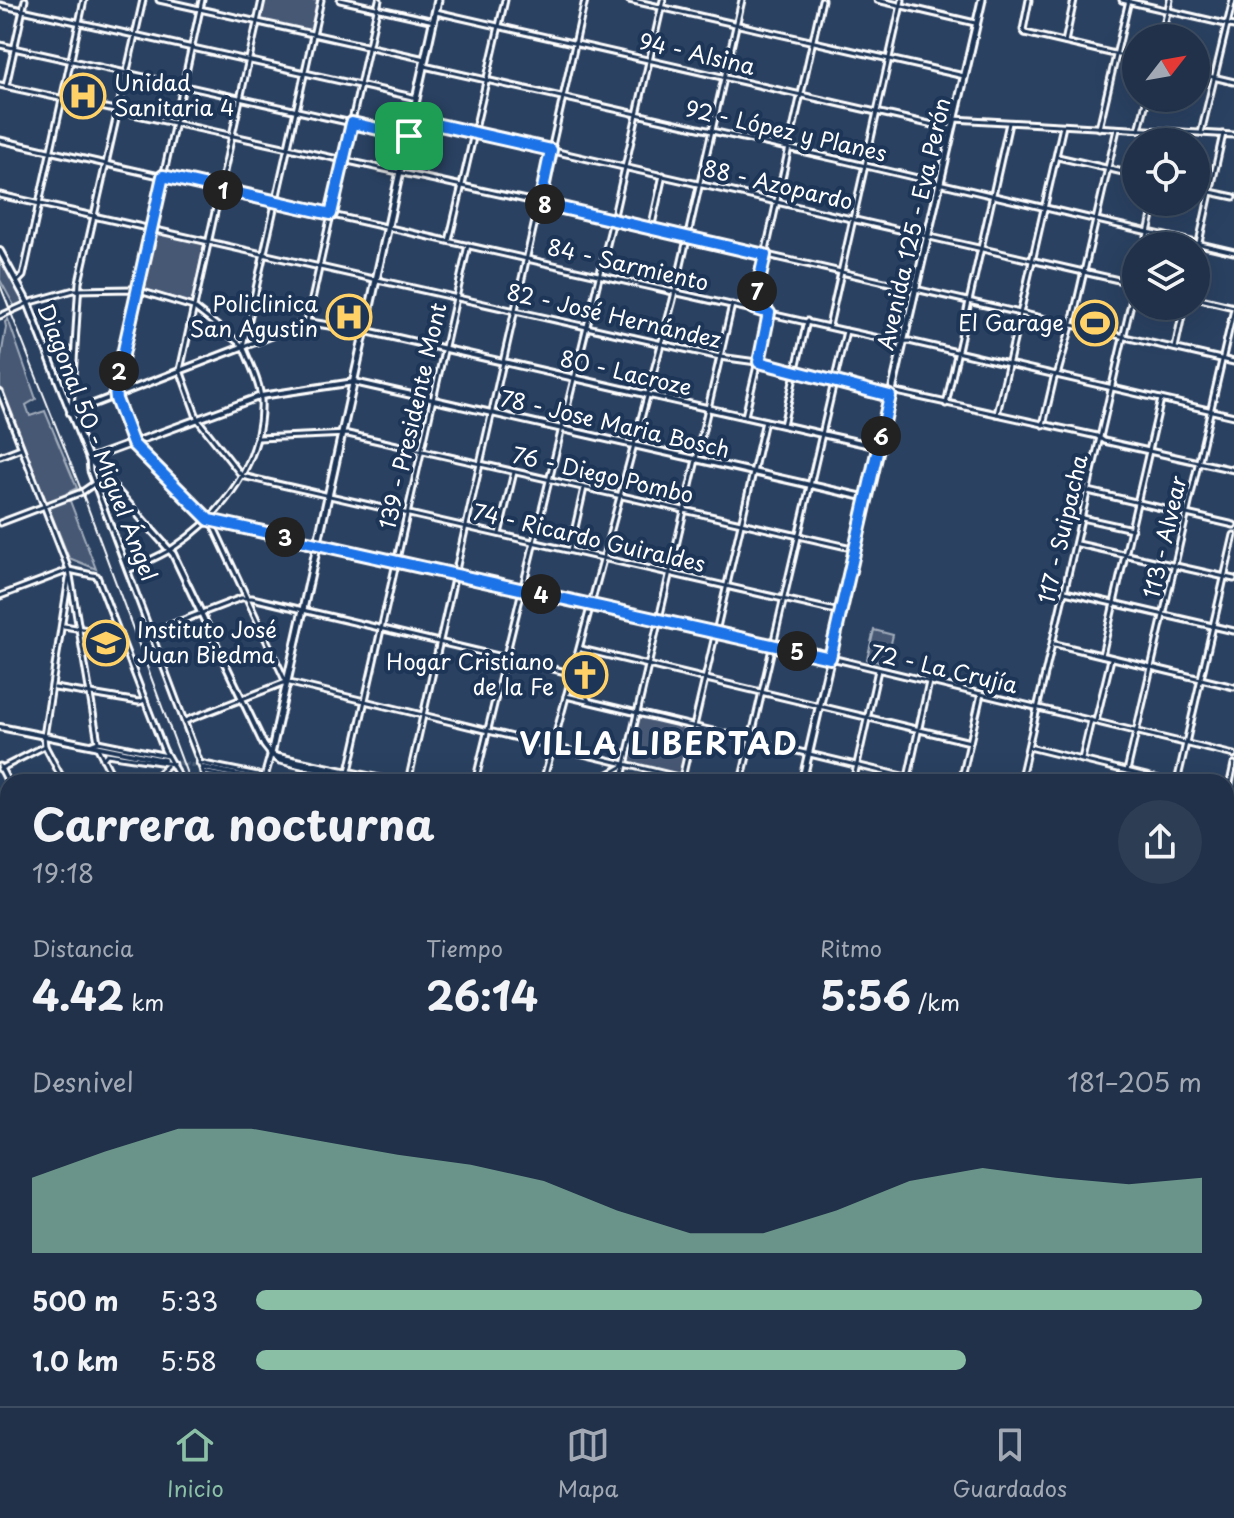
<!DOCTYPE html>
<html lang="es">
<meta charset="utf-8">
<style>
body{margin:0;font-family:"Playpen Sans",sans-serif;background:#2d3d53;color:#f1f3f6;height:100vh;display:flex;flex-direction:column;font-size:30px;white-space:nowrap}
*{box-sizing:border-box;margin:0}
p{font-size:26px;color:#a2a9b4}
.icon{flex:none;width:44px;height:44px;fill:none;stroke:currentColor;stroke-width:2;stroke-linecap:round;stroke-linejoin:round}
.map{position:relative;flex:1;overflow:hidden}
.side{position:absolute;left:0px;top:774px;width:1234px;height:632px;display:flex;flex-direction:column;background:#203149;border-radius:24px 24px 0 0;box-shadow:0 8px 32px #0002,0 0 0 2px #3d4c61}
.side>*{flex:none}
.needle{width:52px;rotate:59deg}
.controls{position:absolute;left:1122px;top:24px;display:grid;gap:16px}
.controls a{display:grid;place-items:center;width:88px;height:88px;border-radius:50%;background:#203149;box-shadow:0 8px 32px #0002,0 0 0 2px #3d4c61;font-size:40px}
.pin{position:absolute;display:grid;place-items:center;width:68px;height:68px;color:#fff;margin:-34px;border-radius:16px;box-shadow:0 4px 12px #0006}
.km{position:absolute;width:40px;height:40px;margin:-20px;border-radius:50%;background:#222;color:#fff;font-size:22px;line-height:40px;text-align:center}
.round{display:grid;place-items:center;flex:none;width:84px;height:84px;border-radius:42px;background:#2d3d53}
.headline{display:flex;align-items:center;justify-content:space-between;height:136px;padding:0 32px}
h1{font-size:44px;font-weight:700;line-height:60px}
.metrics{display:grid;grid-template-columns:repeat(3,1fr);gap:12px;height:136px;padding:8px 32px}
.metrics div{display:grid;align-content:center}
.metrics b{font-size:40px;font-weight:700}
.metrics small{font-size:22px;font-weight:400}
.metrics p{font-size:22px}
.chart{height:224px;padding:16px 32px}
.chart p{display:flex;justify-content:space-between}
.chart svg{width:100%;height:144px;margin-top:8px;fill:#8abfa5;opacity:.7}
ul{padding:0 32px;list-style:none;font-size:26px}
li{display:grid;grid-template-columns:128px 96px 1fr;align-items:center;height:60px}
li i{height:20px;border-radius:10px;background:#8abfa5}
.menu{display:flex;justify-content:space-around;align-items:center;height:112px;border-top:2px solid #3d4c61;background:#203149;font-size:22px;color:#a2a9b4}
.menu a{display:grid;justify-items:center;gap:4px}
.menu .selected{color:#8abfa5}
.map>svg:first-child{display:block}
.green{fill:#465975;stroke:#a2acba;stroke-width:2}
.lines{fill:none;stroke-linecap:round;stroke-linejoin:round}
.tertiary-tunnel{stroke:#4a5e79;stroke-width:4;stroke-dasharray:4 2;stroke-linecap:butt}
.minor-casing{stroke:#fff;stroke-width:9}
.tertiary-casing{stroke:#fff;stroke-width:10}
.secondary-casing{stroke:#fff;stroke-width:11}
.minor{stroke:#1d3557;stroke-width:3}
.tertiary{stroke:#1d3557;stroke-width:4}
.secondary{stroke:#1d3557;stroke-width:5}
.rail{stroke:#fff;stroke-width:2}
.route-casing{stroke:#fff;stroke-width:16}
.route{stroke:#1a73e8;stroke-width:10}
.labels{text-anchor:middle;stroke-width:8;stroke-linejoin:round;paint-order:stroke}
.street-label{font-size:22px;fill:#fff;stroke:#1d3557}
.poi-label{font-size:22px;fill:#fff;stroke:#1d3557;text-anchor:end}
.district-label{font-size:30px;font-weight:bold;letter-spacing:2px;fill:#fff;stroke:#1d3557}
</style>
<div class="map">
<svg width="1234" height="1406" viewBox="0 0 1234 1406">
<rect width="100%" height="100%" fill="#2a4161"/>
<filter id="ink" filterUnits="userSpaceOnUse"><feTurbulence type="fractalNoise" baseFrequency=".0125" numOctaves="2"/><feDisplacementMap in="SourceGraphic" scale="16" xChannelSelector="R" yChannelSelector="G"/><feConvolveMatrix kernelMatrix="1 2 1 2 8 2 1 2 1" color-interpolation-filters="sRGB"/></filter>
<g filter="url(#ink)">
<g class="green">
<polygon points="264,0 319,0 312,32 259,21"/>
<polygon points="153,232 204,244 192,304 141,288"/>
<polygon points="0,255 25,302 16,309 0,280"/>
<polygon points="8,319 36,399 26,405 30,416 45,411 77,488 67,493 96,569 69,558 0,387 0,363 6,327 5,322"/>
<polygon points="874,630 893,635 886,664 867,659"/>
<polygon points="636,712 693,726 682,778 625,765"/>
</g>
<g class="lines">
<polyline class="tertiary-tunnel" points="167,760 201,767"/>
<g class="minor-casing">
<g id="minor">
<polyline points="159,0 425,59"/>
<polyline points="202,0 115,395 133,444 213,525 286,682"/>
<polyline points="262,0 180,370 198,420 242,476 840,612"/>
<polyline points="340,0 434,21"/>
<polyline points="629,0 964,76"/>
<polyline points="877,0 975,23"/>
<polyline points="1029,0 1023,30 1025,33 1136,59"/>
<polyline points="1122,0 1234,26"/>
<polyline points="0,5 417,98"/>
<polyline points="436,12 951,129"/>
<polyline points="1161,38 1170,0"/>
<polyline points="1065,42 1074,0"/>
<polyline points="0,45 406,135"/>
<path d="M 424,66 C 695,126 964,188 1234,252"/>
<polyline points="1196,73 1234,82"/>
<polyline points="0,85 540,203 1234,362"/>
<polyline points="6,86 25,0"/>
<polyline points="413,119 1136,284"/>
<polyline points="954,119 1234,135"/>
<polyline points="1099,128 1129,0"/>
<polyline points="1139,130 1147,98"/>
<polyline points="1201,133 1233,0"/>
<polyline points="0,140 846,331 897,342 909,341 1234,416"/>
<polyline points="1168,142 1170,132"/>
<polyline points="1058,157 1136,175"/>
<polyline points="1196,189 1234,197"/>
<polyline points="0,195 720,357 764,363 889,396"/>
<polyline points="651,229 663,175"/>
<polyline points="449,241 505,0"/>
<polyline points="1145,246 1155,202"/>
<polyline points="1196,256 1223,134"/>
<polyline points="17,282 23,276 84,0"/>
<polyline points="1196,298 1234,307"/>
<polyline points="753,308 822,0"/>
<polyline points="0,316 31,302 74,290 133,289 193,307 243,346"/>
<polyline points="307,322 379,0"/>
<polyline points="829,326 902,0"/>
<polyline points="1175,348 1184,306"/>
<polyline points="892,391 1097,436 1104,441 1234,470"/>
<polyline points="0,392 69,570 98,742"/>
<polyline points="946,404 1009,123"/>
<polyline points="71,409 79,282 143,0"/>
<polyline points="997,414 1063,126"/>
<polyline points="745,416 769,315"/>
<polyline points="783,425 807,321"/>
<polyline points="1043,425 1054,378 1058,372 1073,319 1117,129"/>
<polyline points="258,438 348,434 856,549"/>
<polyline points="0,456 21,448"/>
<polyline points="89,459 90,471 207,782"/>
<polyline points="1088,491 1234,525"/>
<polyline points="1082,518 1132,529"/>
<polyline points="209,520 823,656 1234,755"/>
<polyline points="0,523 82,492 95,483"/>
<polyline points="499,534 514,472"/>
<polyline points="1078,544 1234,579"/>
<polyline points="570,550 584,488"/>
<path d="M 128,570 C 143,563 159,557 173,548 C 222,516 264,460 261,399 C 260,382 249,362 243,346 L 321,0"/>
<polyline points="1065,592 1234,631"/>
<polyline points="0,596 69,570 97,576 164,750 182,782"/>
<polyline points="64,626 112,634 119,632"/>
<polyline points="152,632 241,598 252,598 566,672 575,677 589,701"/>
<polyline points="1055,644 1234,687"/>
<polyline points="581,649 970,742"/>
<polyline points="1102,655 1161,399"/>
<polyline points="286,682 699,782"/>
<polyline points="55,688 139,702 145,700"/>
<polyline points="566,696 927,782"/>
<polyline points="185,721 286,682"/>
<polyline points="1096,721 1111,659"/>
<polyline points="90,745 98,742 167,756"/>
<polyline points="97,746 115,782"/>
<polyline points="1029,747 1171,782"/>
<polyline points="103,759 107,754 173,764"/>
<polyline points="1082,759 1091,720"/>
<polyline points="199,763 258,775 264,780"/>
<polyline points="0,766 8,782"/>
<polyline points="0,769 45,746"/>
<polyline points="349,771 468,245"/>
<polyline points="1127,771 1234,309"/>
<polyline points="203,772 254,782"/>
<polyline points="64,782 45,746 44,736 69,578"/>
<polyline points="149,782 167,766"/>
<polyline points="408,782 585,0"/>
<polyline points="475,782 613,220 663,0"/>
<polyline points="543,782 673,300 742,0"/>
<polyline points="595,782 623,766"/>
<polyline points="621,782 732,305"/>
<polyline points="681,782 765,421"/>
<polyline points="741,782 846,331"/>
<polyline points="853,782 878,670"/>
<polyline points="907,782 929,682"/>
<polyline points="961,782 981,694"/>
<polyline points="1020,782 1136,282"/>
<polyline points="1177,782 1234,535"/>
<polyline points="1226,802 1234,764"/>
<polyline points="0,819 8,814"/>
<polyline points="1226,840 1234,842"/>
<polyline points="0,868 8,863"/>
<polyline points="1226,909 1234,911"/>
<polyline points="0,917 8,913"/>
<polyline points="0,965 8,961"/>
<polyline points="0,1003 8,1042"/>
<polyline points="1226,1070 1234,1037"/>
<polyline points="0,1104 8,1119"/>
<polyline points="1226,1134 1234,1136"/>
<polyline points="0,1153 8,1149"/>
<polyline points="1226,1207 1234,1209"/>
<polyline points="0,1220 8,1235"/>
<polyline points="0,1240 8,1236"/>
<polyline points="1226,1303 1234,1271"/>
<polyline points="0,1313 8,1328"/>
<polyline points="0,1325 8,1321"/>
<polyline points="0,1381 8,1377"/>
<polyline points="45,1398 50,1406"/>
<polyline points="86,1398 89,1406"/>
<polyline points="152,1398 155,1406"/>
<polyline points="218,1398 221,1406"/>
<polyline points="285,1398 288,1406"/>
<polyline points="415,1398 418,1406"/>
<polyline points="585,1398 606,1406"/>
<polyline points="699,1398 724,1406"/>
<polyline points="833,1398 858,1406"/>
<polyline points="1111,1398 1146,1406"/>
<polyline points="321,1400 335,1406"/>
<polyline points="466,1400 480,1406"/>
<polyline points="165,1406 187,1398"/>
<polyline points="318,1406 322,1398"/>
<polyline points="514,1406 517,1398"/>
<polyline points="562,1406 564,1398"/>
<polyline points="619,1406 621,1398"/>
<polyline points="659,1406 661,1398"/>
<polyline points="709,1406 711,1398"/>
<polyline points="763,1406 765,1398"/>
<polyline points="816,1406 818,1398"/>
<polyline points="875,1406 876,1398"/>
<polyline points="928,1406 930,1398"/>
<polyline points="983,1406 985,1398"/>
<polyline points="1037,1406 1039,1398"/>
<polyline points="1092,1406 1094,1398"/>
<polyline points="1146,1406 1148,1398"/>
<polyline points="1200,1406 1202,1398"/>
</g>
</g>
<g class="tertiary-casing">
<g id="tertiary">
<polyline points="0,251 28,303 89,459 173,554 264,745 271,754 263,782"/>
<polyline points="70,413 307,322 371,332 879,447"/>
<polyline points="89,459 261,396 354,382 868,498"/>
<polyline points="0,727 164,760"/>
<polyline points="204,768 264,780"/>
<polyline points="1226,1279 1234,1281"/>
<polyline points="1226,1352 1234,1354"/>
<polyline points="433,1398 436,1406"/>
<polyline points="460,1398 466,1400 466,1398"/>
<polyline points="56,1406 57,1398"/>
<polyline points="401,1406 404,1398"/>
</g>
</g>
<g class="secondary-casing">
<g id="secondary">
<polyline points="276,757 393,782"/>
<polyline points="375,782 280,760 271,754 438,0"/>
<polyline points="802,782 982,0"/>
<polyline points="1226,982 1234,984"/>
<polyline points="1226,987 1234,989"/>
<polyline points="0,1066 8,1062"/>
</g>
</g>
<use href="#minor" class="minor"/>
<use href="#tertiary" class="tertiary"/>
<use href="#secondary" class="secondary"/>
<g class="rail">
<polyline points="0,285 82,492 190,782"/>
<polyline points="422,1398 425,1406"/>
</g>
</g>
</g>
<g class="lines" filter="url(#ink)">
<g class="route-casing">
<polygon id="route" points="413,119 551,150 540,203 765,255 753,308 769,313 759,362 890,396 830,658 209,520 133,444 116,399 115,390 163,176 331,214 352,123 409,136"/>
</g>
<use href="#route" class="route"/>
</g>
<defs>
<g id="hospital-ring" transform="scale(2.3)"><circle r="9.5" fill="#1d3557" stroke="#ffd166" stroke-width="1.5"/><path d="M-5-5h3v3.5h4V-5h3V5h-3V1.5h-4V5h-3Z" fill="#ffd166"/></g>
<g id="stadium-ring" transform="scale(2.3)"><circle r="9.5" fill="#1d3557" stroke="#ffd166" stroke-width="1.5"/><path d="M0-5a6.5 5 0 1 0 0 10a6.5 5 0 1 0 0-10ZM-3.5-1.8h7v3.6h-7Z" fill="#ffd166"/></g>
<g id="university-ring" transform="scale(2.3)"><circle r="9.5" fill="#1d3557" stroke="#ffd166" stroke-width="1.5"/><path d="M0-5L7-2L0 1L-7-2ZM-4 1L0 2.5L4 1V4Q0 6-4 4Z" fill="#ffd166"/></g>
<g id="church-ring" transform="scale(2.3)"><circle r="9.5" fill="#1d3557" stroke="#ffd166" stroke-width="1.5"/><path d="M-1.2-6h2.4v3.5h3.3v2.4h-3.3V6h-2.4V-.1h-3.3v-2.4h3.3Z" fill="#ffd166"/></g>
</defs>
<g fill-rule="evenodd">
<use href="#hospital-ring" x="83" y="96"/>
<use href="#hospital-ring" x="349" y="317"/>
<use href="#stadium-ring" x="1095" y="323"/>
<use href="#university-ring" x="106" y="643"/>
<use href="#church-ring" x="585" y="675"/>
</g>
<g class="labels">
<g class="street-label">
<text transform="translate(697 54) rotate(13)" y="8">94 - Alsina</text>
<text transform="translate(786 131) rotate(13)" y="8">92 - López y Planes</text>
<text transform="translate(778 185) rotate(13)" y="8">88 - Azopardo</text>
<text transform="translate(914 224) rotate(-77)" y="8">Avenida 125 - Eva Perón</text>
<text transform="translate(628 265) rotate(13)" y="8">84 - Sarmiento</text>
<text transform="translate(614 316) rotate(13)" y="8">82 - José Hernández</text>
<text transform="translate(626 373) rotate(13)" y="8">80 - Lacroze</text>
<text transform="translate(413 416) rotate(-77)" y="8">139 - Presidente Mont</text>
<text transform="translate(615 424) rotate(13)" y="8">78 - Jose Maria Bosch</text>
<text transform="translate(97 442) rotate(69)" y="8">Diagonal 50 - Miguel Ángel</text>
<text transform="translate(603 475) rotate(13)" y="8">76 - Diego Pombo</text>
<text transform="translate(1063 529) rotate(-77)" y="8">117 - Suipacha</text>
<text transform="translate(1165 537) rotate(-77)" y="8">113 - Alvear</text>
<text transform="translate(589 538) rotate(13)" y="8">74 - Ricardo Guiraldes</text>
<text transform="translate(944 669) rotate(13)" y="8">72 - La Crujía</text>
</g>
<g class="poi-label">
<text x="114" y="91" text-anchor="start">Unidad<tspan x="114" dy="25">Sanitaria 4</tspan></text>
<text x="318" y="312">Policlinica<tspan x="318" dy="25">San Agustin</tspan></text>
<text x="1064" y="331">El Garage</text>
<text x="137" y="638" text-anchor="start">Instituto José<tspan x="137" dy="25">Juan Biedma</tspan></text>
<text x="554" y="670">Hogar Cristiano<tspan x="554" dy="25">de la Fe</tspan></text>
</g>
<g class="district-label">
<text x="659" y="755">VILLA LIBERTAD</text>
</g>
</g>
</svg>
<div class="controls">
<a><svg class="needle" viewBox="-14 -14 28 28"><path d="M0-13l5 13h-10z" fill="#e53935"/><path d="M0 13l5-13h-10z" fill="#a2a9b4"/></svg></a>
<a><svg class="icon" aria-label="locate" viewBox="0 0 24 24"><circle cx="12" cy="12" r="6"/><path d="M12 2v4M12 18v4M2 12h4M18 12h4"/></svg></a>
<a><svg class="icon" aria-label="layers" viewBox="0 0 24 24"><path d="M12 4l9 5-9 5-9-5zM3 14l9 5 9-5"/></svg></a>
</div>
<div class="pin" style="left:409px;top:136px;background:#1e9e55"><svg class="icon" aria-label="arrive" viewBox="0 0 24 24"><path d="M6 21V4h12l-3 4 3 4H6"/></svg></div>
<b class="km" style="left:223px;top:190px">1</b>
<b class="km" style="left:119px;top:371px">2</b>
<b class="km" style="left:285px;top:537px">3</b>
<b class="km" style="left:541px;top:594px">4</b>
<b class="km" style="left:797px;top:651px">5</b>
<b class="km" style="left:881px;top:436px">6</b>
<b class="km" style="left:757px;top:291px">7</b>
<b class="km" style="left:545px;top:204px">8</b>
<section class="side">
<div class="headline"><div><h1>Carrera nocturna</h1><p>19:18</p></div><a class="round"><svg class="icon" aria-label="share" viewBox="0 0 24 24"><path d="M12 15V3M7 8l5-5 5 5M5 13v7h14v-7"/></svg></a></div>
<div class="metrics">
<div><p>Distancia</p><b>4.42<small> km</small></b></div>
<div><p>Tiempo</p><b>26:14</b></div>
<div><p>Ritmo</p><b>5:56<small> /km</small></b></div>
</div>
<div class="chart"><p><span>Desnivel</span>181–205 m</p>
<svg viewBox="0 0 160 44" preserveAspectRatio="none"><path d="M0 44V21L10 13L20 6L30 6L40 10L50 14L60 17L70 22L80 31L90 38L100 38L110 31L120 22L130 18L140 21L150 23L160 21V44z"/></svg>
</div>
<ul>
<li><b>500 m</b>5:33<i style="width:100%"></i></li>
<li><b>1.0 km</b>5:58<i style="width:75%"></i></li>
</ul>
</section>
</div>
<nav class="menu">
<a class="selected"><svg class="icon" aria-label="home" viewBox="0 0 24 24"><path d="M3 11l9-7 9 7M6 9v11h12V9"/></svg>Inicio</a>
<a><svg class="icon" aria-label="map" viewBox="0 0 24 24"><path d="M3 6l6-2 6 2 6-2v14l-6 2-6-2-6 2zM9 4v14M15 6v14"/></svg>Mapa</a>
<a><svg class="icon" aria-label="saved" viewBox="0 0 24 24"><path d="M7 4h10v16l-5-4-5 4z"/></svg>Guardados</a>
</nav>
